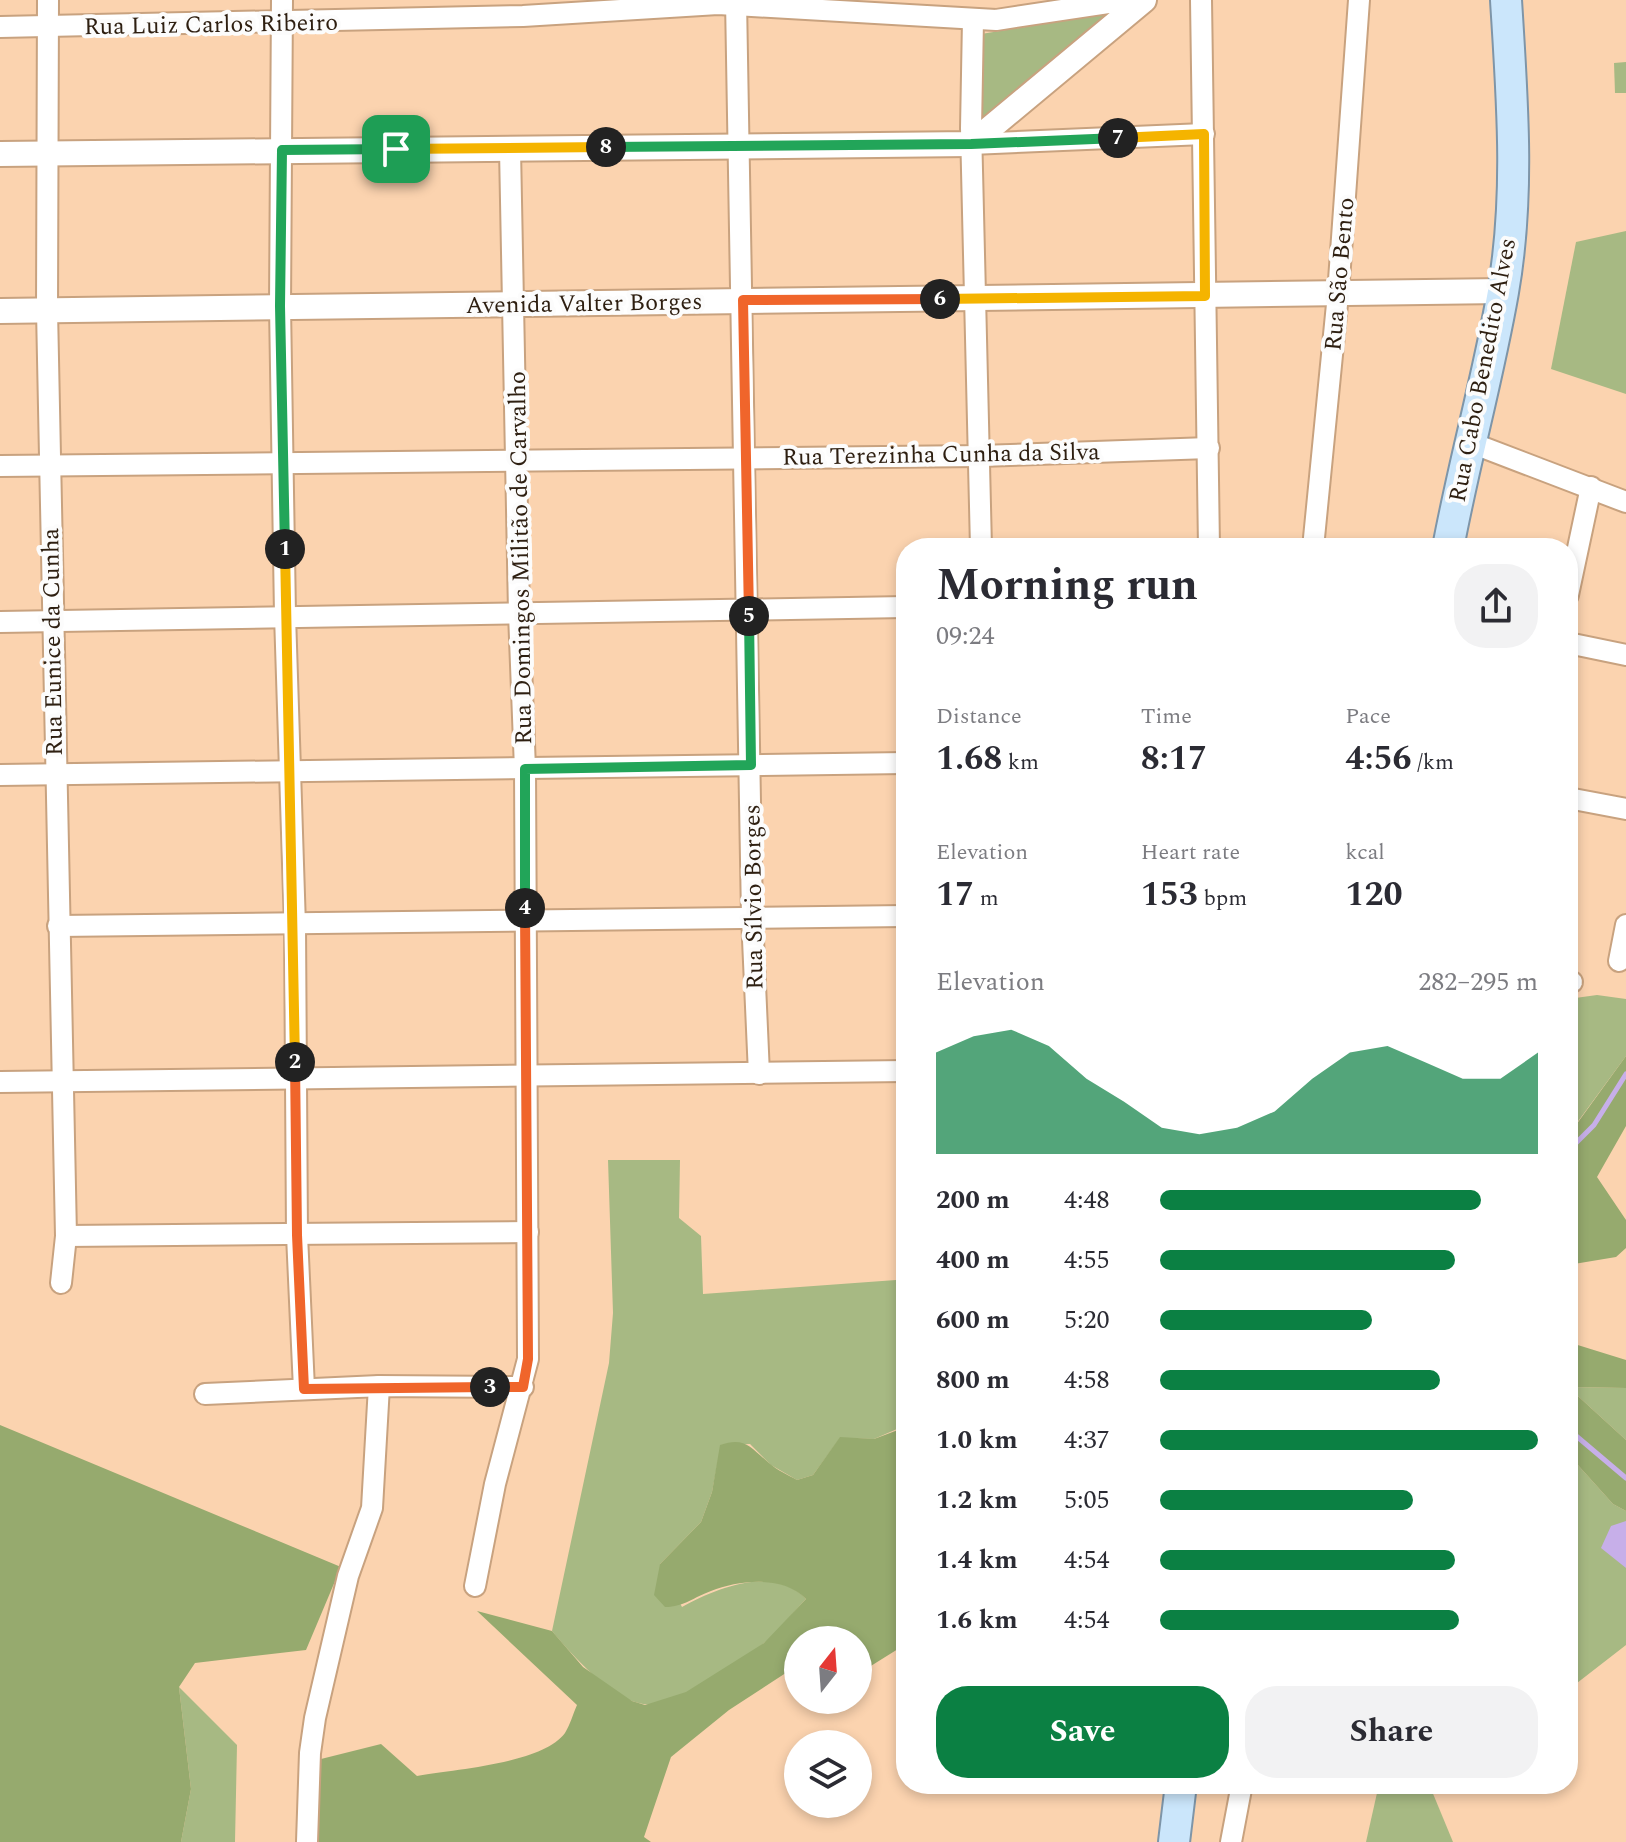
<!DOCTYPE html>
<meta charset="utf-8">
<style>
body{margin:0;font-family:Spectral,serif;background:#f2f2f3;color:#2b2b33;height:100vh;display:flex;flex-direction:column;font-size:30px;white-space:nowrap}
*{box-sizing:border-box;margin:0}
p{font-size:26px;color:#7c7c81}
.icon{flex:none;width:44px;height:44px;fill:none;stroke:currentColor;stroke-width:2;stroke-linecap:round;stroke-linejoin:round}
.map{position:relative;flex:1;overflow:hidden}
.drawer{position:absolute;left:896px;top:538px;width:682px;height:1256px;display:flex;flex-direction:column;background:#fff;border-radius:32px;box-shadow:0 4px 12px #0003}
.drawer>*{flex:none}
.needle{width:52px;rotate:17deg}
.tools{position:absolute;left:784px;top:1626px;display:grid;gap:16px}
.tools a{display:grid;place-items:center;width:88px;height:88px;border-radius:50%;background:#fff;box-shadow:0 4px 12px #0003;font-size:40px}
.pin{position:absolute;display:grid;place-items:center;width:68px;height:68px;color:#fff;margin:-34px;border-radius:16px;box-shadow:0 4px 12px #0006}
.km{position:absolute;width:40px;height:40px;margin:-20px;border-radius:50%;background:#222;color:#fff;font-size:22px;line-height:40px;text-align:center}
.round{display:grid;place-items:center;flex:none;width:84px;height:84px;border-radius:32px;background:#f2f2f3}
.head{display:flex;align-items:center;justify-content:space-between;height:136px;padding:0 40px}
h1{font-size:44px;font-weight:700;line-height:60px}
.figures{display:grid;grid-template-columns:repeat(3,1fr);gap:12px;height:136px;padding:8px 40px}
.figures div{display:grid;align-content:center}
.figures b{font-size:34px;font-weight:700}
.figures small{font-size:22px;font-weight:400}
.figures p{font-size:22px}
.chart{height:224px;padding:16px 40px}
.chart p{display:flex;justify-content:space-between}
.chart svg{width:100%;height:144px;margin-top:8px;fill:#0b8043;opacity:.7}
.cta{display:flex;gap:16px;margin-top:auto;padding:16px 40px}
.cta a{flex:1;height:92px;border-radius:32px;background:#0b8043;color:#fff;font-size:32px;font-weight:700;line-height:92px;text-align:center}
.cta a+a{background:#f2f2f3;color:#2b2b33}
ul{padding:0 40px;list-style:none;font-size:26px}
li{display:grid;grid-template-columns:128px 96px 1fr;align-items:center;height:60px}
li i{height:20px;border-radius:10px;background:#0b8043}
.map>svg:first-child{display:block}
.green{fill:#a7b983}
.forest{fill:#96aa6e}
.water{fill:#c7afe9}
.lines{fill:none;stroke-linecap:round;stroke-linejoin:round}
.stream{stroke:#c7afe9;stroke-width:5}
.minor-casing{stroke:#c8a27f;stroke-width:24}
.tertiary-casing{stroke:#c8a27f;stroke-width:28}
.primary-casing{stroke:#7e95a8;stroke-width:34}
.minor{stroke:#fff;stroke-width:20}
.tertiary{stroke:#fff;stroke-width:24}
.primary{stroke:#cbe6fb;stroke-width:30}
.split-1-casing{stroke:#fff;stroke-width:16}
.split-2-casing{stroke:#fff;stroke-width:16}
.split-3-casing{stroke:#fff;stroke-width:16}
.split-4-casing{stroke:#fff;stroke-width:16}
.split-5-casing{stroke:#fff;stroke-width:16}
.split-6-casing{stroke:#fff;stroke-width:16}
.split-7-casing{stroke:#fff;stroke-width:16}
.split-8-casing{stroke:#fff;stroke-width:16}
.split-9-casing{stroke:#fff;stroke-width:16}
.split-1{stroke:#22a559;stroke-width:10}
.split-2{stroke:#f5b400;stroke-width:10}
.split-3{stroke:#f0652b;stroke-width:10}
.split-4{stroke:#f0652b;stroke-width:10}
.split-5{stroke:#22a559;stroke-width:10}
.split-6{stroke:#f0652b;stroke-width:10}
.split-7{stroke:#f5b400;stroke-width:10}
.split-8{stroke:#22a559;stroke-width:10}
.split-9{stroke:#f5b400;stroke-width:10}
.labels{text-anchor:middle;stroke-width:8;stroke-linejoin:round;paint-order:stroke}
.street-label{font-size:24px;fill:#2e1f11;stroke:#fcfcfc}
</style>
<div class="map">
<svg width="1626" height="1842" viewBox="0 0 1626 1842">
<rect width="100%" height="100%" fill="#fbd3af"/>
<g class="green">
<polygon points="1112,13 982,120 981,34"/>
<polygon points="1626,62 1626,93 1615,93 1614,63"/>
<polygon points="1626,231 1626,394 1551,369 1576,242"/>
<polygon points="1597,995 1626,999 1626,1056 1568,1135 1568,999"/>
<path d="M 608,1160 L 680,1160 L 679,1218 L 701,1236 L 703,1294 L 896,1280 L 897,1429 L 874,1439 L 840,1438 L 813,1475 L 797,1480 L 771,1465 L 750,1444 L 721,1445 L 712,1492 L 701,1522 L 660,1564 L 682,1607 C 716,1588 774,1565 806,1599 C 792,1613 779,1632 763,1644 C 739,1663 673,1709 643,1704 C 611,1699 572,1655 552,1631 L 609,1363 L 613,1313 Z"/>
<polygon points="1568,1387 1626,1388 1626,1440"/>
<polygon points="1568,1454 1613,1504 1626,1511 1626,1645 1568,1690"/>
<polygon points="179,1687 237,1745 235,1842 181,1842 191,1789"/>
<polygon points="1379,1784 1429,1784 1453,1842 1366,1842"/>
</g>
<g class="forest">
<polygon points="1626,1056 1626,1126 1597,1177 1626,1220 1626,1248 1616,1257 1568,1265 1568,1136"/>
<polygon points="1568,1342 1626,1360 1626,1388 1568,1387 1626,1440 1626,1511 1613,1504 1568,1454"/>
<polygon points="0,1425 341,1567 306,1650 195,1663 179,1687 191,1789 181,1842 0,1842"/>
<path d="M 906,1427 L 906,1644 L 866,1669 L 858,1656 L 858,1640 L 847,1640 L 844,1636 L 838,1640 L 798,1640 L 798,1665 L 729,1710 L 671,1757 L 644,1837 L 651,1842 L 309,1842 L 305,1763 L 381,1744 L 417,1776 C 454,1769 542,1764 565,1733 C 570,1725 573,1714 577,1705 L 477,1611 L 552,1631 L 583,1667 L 632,1701 L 645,1705 L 686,1692 L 764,1643 L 806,1599 C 783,1575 740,1580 711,1591 C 694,1597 684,1607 665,1607 L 654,1595 L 660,1564 L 701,1522 L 712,1492 L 720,1445 C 745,1436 751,1448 769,1463 C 777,1470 788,1475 797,1480 L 813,1475 L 840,1437 L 874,1439 Z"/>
</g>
<polygon class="water" points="1626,1521 1626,1568 1601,1548 1611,1526"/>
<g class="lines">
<g class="stream">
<polyline points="1568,1151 1594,1125 1626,1074"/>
<polyline points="1568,1429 1626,1478"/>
</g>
<g class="minor-casing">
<g id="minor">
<polyline points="48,0 47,310 66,1236 61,1283"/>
<polyline points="282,0 280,306 285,615 295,926 297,1235 304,1389"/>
<polyline points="736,0 752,917 759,1074"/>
<polyline points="1201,0 1209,548"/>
<polyline points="973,20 971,128 981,548"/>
<polyline points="0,27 523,16 718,4 996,20 1108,3 1140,3"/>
<polyline points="971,144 1204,134"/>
<polyline points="1469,442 1626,502"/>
<polyline points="0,466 980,456 1209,448"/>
<polyline points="1313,548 1338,294 1359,0"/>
<polyline points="1568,595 1591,487"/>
<polyline points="0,622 906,607"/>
<polyline points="1568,643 1626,655"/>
<polyline points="0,775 906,763"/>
<polyline points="1568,798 1626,809"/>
<polyline points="58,926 906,916"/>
<polyline points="1619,961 1626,925"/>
<polyline points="1568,981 1572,982"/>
<polyline points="0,1082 906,1071"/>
<polyline points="66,1236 528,1232"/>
<polyline points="205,1394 379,1386 523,1387"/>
<polyline points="475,1586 495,1484 528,1359 525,769 519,613 510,149"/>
<polyline points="307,1842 310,1753 315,1718 348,1576 372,1508 379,1386"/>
<polyline points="1231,1842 1242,1784"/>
</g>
</g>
<g class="tertiary-casing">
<g id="tertiary">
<polyline points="0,154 971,144 1144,0"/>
<polyline points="0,311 1503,291"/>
</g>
</g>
<g class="primary-casing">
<g id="primary">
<path d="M 1448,548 C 1464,462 1488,378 1503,292 C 1520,195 1512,97 1506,0"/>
<polyline points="1174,1842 1181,1784"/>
</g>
</g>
<use href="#minor" class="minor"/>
<use href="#tertiary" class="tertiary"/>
<use href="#primary" class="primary"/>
</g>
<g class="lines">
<g class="split-1-casing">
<polyline id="split-1" points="285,549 280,306 282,150 396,149"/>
</g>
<g class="split-2-casing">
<polyline id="split-2" points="285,549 295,1062"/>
</g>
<g class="split-3-casing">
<polyline id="split-3" points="295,1062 297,1235 304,1389 490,1387"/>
</g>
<g class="split-4-casing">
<polyline id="split-4" points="490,1387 523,1387 528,1359 525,908"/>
</g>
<g class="split-5-casing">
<polyline id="split-5" points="525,908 525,769 751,765 749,616"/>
</g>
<g class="split-6-casing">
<polyline id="split-6" points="749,616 743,300 940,299"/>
</g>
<g class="split-7-casing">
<polyline id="split-7" points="940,299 1205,296 1204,134 1118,138"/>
</g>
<g class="split-8-casing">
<polyline id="split-8" points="606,147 971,144 1118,138"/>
</g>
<g class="split-9-casing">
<polyline id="split-9" points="396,149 606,147"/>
</g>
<use href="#split-1" class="split-1"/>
<use href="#split-2" class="split-2"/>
<use href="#split-3" class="split-3"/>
<use href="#split-4" class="split-4"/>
<use href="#split-5" class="split-5"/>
<use href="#split-6" class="split-6"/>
<use href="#split-7" class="split-7"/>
<use href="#split-8" class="split-8"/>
<use href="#split-9" class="split-9"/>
</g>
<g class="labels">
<g class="street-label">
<text transform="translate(211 24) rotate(-1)" y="8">Rua Luiz Carlos Ribeiro</text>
<text transform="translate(1339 274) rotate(-85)" y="8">Rua São Bento</text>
<text transform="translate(584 303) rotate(-1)" y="8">Avenida Valter Borges</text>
<text transform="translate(1482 370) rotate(-79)" y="8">Rua Cabo Benedito Alves</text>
<text transform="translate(941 454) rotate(-1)" y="8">Rua Terezinha Cunha da Silva</text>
<text transform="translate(520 558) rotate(-91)" y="8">Rua Domingos Militão de Carvalho</text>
<text transform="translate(52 642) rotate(-91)" y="8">Rua Eunice da Cunha</text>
<text transform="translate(753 897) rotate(-91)" y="8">Rua Sílvio Borges</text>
</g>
</g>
</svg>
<div class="tools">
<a><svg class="needle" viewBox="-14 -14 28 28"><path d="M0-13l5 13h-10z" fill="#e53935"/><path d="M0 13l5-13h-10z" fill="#7c7c81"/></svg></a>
<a><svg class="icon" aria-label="layers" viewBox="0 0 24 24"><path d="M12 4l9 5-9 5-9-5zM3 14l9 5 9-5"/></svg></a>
</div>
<div class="pin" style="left:396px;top:149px;background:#1e9e55"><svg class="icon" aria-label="arrive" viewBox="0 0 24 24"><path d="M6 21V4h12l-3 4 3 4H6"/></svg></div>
<b class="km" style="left:285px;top:549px">1</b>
<b class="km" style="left:295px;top:1062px">2</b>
<b class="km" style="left:490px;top:1387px">3</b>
<b class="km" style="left:525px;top:908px">4</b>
<b class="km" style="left:749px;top:616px">5</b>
<b class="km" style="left:940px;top:299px">6</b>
<b class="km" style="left:1118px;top:138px">7</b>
<b class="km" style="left:606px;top:147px">8</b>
<section class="drawer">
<div class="head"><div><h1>Morning run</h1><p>09:24</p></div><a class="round"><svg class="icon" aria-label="share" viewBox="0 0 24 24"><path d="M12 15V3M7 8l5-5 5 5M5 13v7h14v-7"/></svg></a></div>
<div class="figures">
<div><p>Distance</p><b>1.68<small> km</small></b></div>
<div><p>Time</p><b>8:17</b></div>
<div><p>Pace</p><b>4:56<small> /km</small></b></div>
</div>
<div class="figures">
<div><p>Elevation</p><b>17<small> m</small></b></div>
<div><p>Heart rate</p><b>153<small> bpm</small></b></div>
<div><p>kcal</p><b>120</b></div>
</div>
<div class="chart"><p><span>Elevation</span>282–295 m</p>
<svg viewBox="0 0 160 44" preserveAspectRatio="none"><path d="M0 44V13L10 8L20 6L30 11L40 21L50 28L60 36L70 38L80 36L90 31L100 21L110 13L120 11L130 16L140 21L150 21L160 13V44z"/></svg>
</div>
<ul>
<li><b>200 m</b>4:48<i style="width:85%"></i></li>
<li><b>400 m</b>4:55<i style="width:78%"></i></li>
<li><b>600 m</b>5:20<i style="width:56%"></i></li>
<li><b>800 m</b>4:58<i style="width:74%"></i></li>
<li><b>1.0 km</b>4:37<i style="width:100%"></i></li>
<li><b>1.2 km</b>5:05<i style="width:67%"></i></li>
<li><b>1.4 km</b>4:54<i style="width:78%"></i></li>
<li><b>1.6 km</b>4:54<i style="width:79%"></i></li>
</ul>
<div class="cta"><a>Save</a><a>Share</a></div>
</section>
</div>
